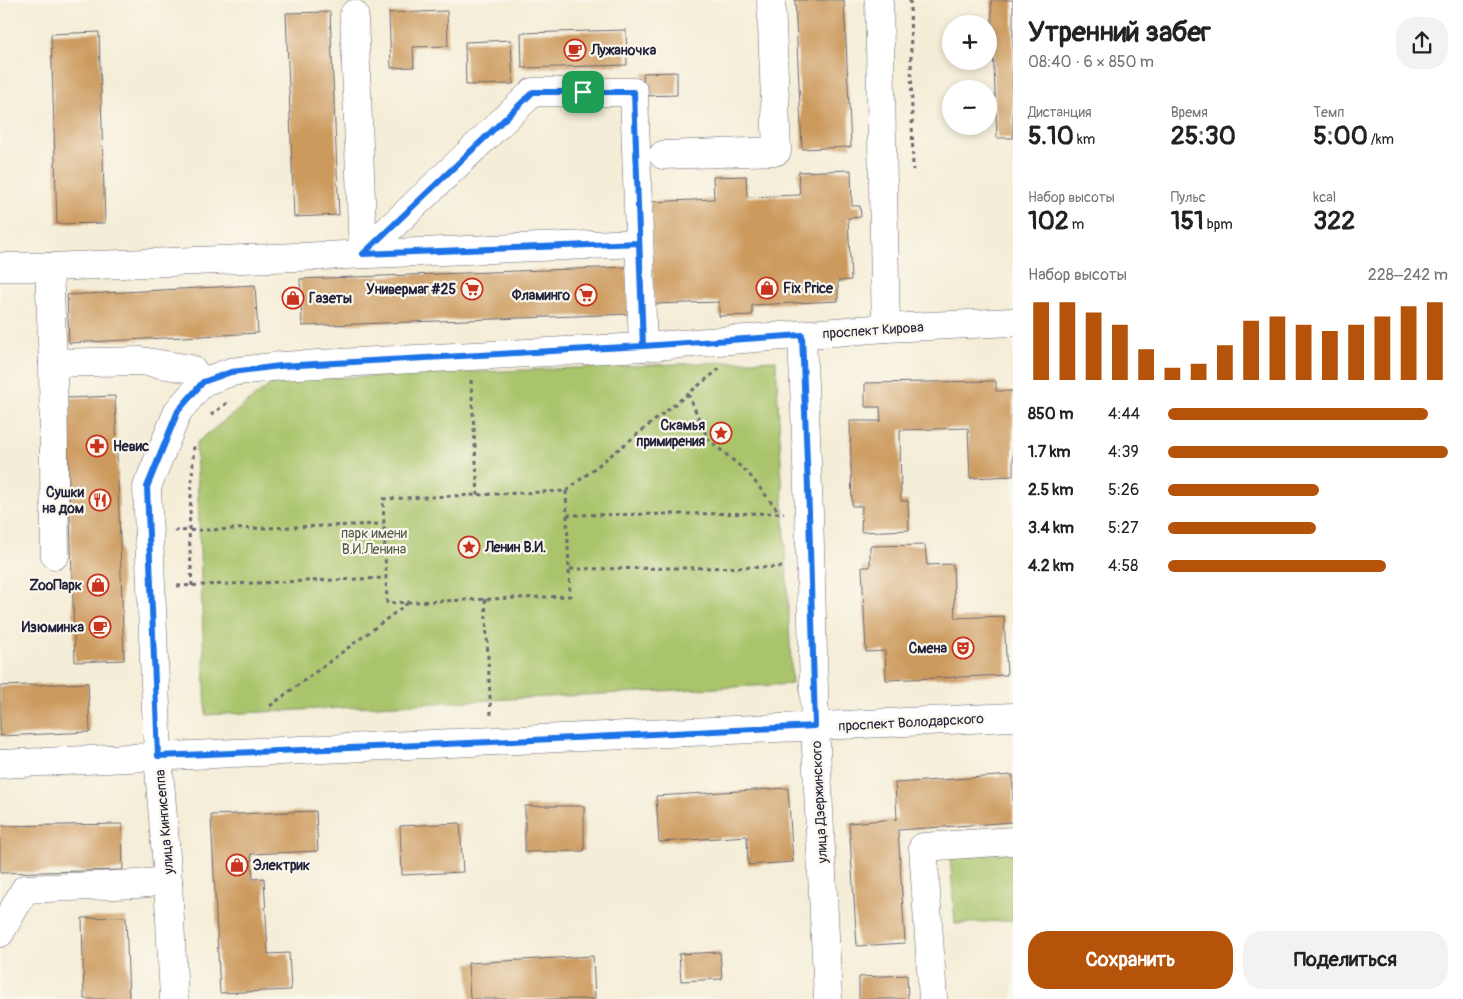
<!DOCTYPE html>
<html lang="ru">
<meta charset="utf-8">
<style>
body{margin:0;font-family:Pangolin,sans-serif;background:#f2f2f2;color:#222;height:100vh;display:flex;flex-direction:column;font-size:19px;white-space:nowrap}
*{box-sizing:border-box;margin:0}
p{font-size:16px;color:#767676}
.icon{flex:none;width:28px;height:28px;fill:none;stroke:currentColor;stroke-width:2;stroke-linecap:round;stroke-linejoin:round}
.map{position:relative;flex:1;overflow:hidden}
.side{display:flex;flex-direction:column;background:#fff;width:450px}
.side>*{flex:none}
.buttons{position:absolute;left:942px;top:15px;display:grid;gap:10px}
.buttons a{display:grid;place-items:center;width:55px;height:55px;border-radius:50%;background:#fff;box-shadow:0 2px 8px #0003;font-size:25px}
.pin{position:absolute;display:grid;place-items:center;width:42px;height:42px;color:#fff;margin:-21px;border-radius:10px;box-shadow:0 2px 8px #0006}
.round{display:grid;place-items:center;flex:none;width:52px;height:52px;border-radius:20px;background:#f2f2f2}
.overview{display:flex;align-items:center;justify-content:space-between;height:85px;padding:0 15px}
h1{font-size:28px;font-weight:700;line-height:38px}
.metrics{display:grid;grid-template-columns:repeat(3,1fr);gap:8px;height:85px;padding:5px 15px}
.metrics div{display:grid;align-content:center}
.metrics b{font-size:25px;font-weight:700}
.metrics small{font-size:14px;font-weight:400}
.metrics p{font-size:14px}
.chart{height:140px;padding:10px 15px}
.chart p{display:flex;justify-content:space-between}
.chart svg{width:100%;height:90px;margin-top:5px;stroke:#b45309;stroke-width:6}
.button{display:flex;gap:10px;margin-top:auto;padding:10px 15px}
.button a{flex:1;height:58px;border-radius:20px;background:#b45309;color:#fff;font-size:20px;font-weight:700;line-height:58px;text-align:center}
.button a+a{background:#f2f2f2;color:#222}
ul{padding:0 15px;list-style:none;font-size:16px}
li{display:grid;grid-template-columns:80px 60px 1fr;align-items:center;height:38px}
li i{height:12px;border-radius:6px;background:#b45309}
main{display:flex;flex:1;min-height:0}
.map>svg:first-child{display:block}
.green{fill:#a9c46b;stroke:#667353}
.building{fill:#cc9a5d}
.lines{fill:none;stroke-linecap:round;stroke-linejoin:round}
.minor-casing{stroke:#6c6972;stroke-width:29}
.major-casing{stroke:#6c6972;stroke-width:29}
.path{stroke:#6c6972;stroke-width:3;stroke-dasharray:4 4;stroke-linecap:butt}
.minor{stroke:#fff;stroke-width:28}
.major{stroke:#fff;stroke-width:28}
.route-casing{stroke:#fff;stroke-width:10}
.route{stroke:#1a73e8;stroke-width:6}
.labels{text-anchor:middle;stroke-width:4.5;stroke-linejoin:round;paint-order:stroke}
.poi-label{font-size:14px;font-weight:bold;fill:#22223b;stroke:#fbf7ec;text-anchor:end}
.street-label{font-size:14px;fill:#22223b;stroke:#fbf7ec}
.park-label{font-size:14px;fill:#515b4c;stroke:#fbf7ec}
</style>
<main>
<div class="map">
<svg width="1013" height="999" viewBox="0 0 1013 999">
<rect width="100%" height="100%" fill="#fbf7ec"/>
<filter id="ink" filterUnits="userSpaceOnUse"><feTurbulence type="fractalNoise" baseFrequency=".02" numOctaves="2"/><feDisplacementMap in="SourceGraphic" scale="10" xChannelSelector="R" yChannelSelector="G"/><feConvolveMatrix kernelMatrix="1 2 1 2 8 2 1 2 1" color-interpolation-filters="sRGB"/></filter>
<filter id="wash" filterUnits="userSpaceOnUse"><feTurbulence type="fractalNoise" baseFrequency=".0096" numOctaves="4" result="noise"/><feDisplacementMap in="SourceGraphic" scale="20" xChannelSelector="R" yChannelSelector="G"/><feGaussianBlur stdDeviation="1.12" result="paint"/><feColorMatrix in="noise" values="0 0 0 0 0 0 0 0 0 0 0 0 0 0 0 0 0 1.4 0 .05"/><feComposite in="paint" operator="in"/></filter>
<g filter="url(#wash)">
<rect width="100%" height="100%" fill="#f4edd7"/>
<g class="green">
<polygon points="776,360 792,684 206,715 196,443 276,380"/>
<polygon points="1013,852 1013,920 955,924 950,856"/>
</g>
<g id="blocks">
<g class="building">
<polygon points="795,0 844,0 851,147 802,149"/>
<polygon points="991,0 1013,0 1013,138 997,138"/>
<polygon points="447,11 448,46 413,47 414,67 391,68 389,13"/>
<polygon points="330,12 339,215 294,217 286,13"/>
<polygon points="626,30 627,65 522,68 521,33"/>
<polygon points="99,32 105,223 57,224 51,34"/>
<polygon points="511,40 513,84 466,85 465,42"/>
<polygon points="677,72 677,95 644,96 643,73"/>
<polygon points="851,170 852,206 860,206 861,217 848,218 851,280 838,281 838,301 752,305 752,315 719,316 719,302 654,304 650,202 714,199 713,177 746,176 747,197 800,195 798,172"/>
<polygon points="627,267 629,314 302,326 300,279"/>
<polygon points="255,285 258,333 69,343 67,295"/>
<polygon points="996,381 996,391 1013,391 1013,476 970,478 968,428 900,430 901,501 908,501 909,530 861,532 862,506 852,506 850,421 881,421 880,407 865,407 865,383"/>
<polygon points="115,396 124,660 75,662 66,398"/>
<polygon points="925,545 927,565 953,564 955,618 1004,616 1007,675 886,680 885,651 866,652 862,567 870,567 870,546"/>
<polygon points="88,683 90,732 0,736 0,686"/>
<polygon points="1013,775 1013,822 898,830 905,943 857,946 849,823 897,819 895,783"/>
<polygon points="788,788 793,862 748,865 747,836 659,842 656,796"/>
<polygon points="525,806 584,806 584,851 525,852"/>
<polygon points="316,811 318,851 251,854 253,879 264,878 268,954 289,953 291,990 220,993 211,815"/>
<polygon points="460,823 463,872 402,875 400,826"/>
<polygon points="122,824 123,870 0,873 0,826"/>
<polygon points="126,917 129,999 84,999 82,918"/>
<polygon points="720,952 722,979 681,981 679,954"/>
<polygon points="593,956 595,999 470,999 468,963"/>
<polygon points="907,975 908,999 859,999 859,977"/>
</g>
</g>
</g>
<g filter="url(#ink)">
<use href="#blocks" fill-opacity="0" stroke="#6c6972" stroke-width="1"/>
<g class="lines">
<g class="minor-casing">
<g id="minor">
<polyline points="879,0 886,328"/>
<polyline points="354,14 363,254 533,92 634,92 643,347"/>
<polyline points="663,155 777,151 771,0"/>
<polyline points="0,267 49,267 639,243"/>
<polyline points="49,267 53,363 141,361 191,369 203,382"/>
<polyline points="802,335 809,513 815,726 828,999"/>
<polyline points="53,363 55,555"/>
<polyline points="0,933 25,889 137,884 168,881"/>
<polyline points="174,999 168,881 158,756 147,487 178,411 203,382 231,372 280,366 643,347 886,328 1013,322"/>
<polyline points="933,999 923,847 1013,841"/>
</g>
</g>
<g class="major-casing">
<polyline id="major" points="0,764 1013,717"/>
</g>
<g class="path">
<polyline points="910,0 913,170"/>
<polyline points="471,380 478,495"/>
<polyline points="688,394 708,439 748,473 779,512"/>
<polyline points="211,415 228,402"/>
<polyline points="566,491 570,596 387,603 383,499 566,491 723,366"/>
<polyline points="567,515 784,513"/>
<polyline points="174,531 383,524"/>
<polyline points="570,569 785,567"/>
<polyline points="177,586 386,578"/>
<polyline points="192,586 189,531 194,444"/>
<polyline points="485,599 491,716"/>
<polyline points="270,706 408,603"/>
</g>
<use href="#minor" class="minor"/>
<use href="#major" class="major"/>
</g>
</g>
<g class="lines" filter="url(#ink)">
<g class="route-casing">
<polyline id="route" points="583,92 533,92 363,254 639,243 643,346 280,366 231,372 203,382 178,411 147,487 158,756 492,742 815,726 809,513 802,335 643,346 634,92 583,92"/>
</g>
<use href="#route" class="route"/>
</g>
<defs>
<g id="cafe-ring" transform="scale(1.125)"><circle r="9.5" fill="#fbf7ec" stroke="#c8321e" stroke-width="1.5"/><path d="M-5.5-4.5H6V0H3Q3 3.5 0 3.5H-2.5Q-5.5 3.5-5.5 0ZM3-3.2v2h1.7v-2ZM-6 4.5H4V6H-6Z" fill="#c8321e"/></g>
<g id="shop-ring" transform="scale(1.125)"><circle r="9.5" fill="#fbf7ec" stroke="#c8321e" stroke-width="1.5"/><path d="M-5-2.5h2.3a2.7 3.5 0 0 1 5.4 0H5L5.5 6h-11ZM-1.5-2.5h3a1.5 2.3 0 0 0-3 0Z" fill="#c8321e"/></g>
<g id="supermarket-ring" transform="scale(1.125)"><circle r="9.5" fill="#fbf7ec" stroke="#c8321e" stroke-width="1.5"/><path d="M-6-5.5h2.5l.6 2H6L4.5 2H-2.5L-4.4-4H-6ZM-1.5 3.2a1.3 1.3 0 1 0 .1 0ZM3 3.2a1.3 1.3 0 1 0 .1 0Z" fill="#c8321e"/></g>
<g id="sight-ring" transform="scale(1.125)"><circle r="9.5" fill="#fbf7ec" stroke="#c8321e" stroke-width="1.5"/><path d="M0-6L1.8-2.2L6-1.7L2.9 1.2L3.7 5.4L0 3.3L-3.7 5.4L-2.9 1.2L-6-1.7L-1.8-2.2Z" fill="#c8321e"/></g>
<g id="pharmacy-ring" transform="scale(1.125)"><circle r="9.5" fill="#fbf7ec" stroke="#c8321e" stroke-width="1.5"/><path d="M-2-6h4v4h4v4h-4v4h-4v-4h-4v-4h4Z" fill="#c8321e"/></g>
<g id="restaurant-ring" transform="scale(1.125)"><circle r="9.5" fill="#fbf7ec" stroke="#c8321e" stroke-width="1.5"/><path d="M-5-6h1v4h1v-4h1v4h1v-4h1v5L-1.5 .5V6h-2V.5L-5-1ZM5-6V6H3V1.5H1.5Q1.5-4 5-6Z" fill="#c8321e"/></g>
<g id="theatre-ring" transform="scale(1.125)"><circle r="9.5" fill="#fbf7ec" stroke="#c8321e" stroke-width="1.5"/><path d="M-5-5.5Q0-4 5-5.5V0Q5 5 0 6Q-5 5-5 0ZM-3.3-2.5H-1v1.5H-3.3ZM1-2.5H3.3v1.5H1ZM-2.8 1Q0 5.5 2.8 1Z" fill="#c8321e"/></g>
</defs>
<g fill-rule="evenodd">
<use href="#cafe-ring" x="575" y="50"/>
<use href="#shop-ring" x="767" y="288"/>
<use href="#supermarket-ring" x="472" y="289"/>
<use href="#supermarket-ring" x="586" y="295"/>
<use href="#shop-ring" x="293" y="298"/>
<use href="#sight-ring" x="721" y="433"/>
<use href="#pharmacy-ring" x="97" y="446"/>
<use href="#restaurant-ring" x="100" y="500"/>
<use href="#sight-ring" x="469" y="547"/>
<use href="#shop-ring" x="98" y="585"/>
<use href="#cafe-ring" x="100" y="627"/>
<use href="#theatre-ring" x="963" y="648"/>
<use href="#shop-ring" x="237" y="865"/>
</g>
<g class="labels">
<g class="poi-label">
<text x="591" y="55" text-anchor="start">Лужаночка</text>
<text x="783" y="293" text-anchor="start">Fix Price</text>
<text x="456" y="294">Универмаг #25</text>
<text x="570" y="300">Фламинго</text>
<text x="309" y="303" text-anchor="start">Газеты</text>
<text x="705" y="430">Скамья<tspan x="705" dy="16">примирения</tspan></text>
<text x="113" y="451" text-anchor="start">Невис</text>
<text x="84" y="497">Сушки<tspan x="84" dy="16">на дом</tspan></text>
<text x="485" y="552" text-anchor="start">Ленин В.И.</text>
<text x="82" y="590">ZooПарк</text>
<text x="84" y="632">Изюминка</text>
<text x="947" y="653">Смена</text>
<text x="253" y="870" text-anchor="start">Электрик</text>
</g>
<g class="street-label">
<text transform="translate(873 330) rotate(-4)" y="5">проспект Кирова</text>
<text transform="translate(911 722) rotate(-3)" y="5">проспект Володарского</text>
<text transform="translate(819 802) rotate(-93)" y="5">улица Дзержинского</text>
<text transform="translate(164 822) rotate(-95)" y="5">улица Кингисеппа</text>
</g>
<g class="park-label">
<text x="374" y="538">парк имени<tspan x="374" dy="16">В.И.Ленина</tspan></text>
</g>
</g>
</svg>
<div class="buttons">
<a>+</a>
<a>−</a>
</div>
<div class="pin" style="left:583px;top:92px;background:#1e9e55"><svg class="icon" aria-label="arrive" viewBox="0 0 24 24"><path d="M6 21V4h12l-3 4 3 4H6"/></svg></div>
</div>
<section class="side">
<div class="overview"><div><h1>Утренний забег</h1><p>08:40 · 6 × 850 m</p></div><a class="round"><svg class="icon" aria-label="share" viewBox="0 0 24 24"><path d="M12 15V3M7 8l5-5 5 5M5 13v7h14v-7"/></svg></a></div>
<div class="metrics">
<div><p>Дистанция</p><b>5.10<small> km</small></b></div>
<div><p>Время</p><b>25:30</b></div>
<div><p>Темп</p><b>5:00<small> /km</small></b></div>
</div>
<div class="metrics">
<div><p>Набор высоты</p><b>102<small> m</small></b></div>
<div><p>Пульс</p><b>151<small> bpm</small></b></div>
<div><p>kcal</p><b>322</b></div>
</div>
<div class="chart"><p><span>Набор высоты</span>228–242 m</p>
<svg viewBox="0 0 160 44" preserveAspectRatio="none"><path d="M5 44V6M15 44V6M25 44V11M35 44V17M45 44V29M55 44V38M65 44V36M75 44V27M85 44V15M95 44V13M105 44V17M115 44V20M125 44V17M135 44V13M145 44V8M155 44V6"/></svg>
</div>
<ul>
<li><b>850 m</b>4:44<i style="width:93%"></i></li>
<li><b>1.7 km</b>4:39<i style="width:100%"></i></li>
<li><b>2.5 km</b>5:26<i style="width:54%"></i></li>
<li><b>3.4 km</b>5:27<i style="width:53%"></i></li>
<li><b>4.2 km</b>4:58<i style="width:78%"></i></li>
</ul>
<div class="button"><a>Сохранить</a><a>Поделиться</a></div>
</section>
</main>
